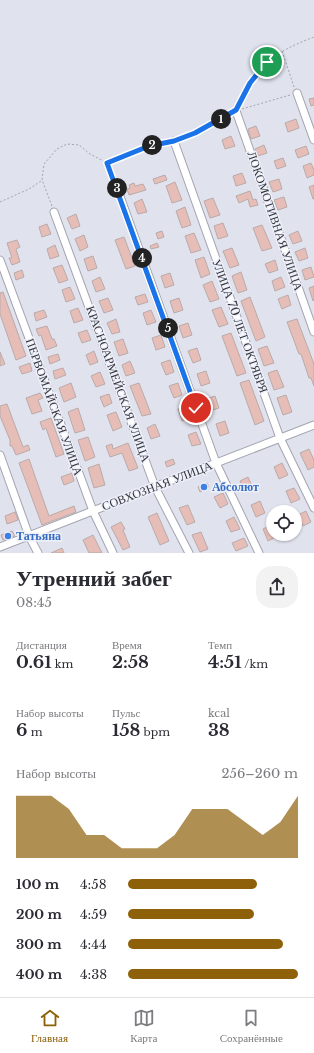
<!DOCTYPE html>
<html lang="ru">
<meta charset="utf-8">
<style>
body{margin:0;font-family:"Libre Baskerville",serif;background:#f2f2f3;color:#2b2b33;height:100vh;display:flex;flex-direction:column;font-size:15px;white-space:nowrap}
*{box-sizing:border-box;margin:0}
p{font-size:13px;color:#7c7c81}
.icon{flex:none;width:22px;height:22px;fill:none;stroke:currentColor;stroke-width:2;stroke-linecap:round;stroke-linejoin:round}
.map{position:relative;height:553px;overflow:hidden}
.panel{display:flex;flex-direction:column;background:#fff;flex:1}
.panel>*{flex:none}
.controls{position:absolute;left:266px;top:505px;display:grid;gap:8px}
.controls a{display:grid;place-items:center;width:36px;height:36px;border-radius:50%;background:#fff;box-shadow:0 1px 3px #0004;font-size:20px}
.pin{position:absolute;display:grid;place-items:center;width:34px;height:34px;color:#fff;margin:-17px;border:2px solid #fff;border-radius:50%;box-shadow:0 1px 4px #0007}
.km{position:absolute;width:20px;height:20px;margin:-10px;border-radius:50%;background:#222;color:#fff;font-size:11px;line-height:20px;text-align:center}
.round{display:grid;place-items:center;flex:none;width:42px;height:42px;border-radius:16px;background:#f2f2f3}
.overview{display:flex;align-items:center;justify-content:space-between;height:68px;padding:0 16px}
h1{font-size:22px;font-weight:800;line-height:30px}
.metrics{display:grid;grid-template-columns:repeat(3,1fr);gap:6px;height:68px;padding:4px 16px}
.metrics div{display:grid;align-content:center}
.metrics b{font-size:17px;font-weight:800}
.metrics small{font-size:11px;font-weight:400}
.metrics p{font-size:11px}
.chart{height:112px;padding:8px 16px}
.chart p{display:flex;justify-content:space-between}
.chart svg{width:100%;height:72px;margin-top:4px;fill:#8e6009;opacity:.7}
ul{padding:0 16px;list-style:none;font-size:13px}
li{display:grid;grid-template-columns:64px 48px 1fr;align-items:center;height:30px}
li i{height:10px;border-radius:5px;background:#8e6009}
.dock{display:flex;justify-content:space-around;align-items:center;height:56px;border-top:1px solid #e1e1e2;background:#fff;font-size:11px;color:#7c7c81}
.dock a{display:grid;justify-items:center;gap:2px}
.dock .on{color:#8e6009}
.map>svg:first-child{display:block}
.building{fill:#e7bdb8;stroke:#b9aba9}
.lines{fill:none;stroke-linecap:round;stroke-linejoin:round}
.minor-casing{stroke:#a2a4af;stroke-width:9}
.path{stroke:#a3a4ad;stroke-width:1;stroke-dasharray:2 2;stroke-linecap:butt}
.minor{stroke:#fff;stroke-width:7}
.route-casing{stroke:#fff;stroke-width:8}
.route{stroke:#1a73e8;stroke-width:5}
.shop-dot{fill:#3f7fe0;stroke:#edf0fb;stroke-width:1.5}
.labels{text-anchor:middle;stroke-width:3;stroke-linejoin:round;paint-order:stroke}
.street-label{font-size:12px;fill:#35363a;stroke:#edf0fb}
.shop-label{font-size:12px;font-weight:bold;fill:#366cbe;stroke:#edf0fb;text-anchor:start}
</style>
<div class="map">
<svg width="314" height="553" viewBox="0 0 314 553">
<rect width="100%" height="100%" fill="#e0e2ee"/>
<g class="building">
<polygon points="314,98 314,105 311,106 309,99"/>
<polygon points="296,119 299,128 288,132 285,123"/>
<polygon points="256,126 260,136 251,139 248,129"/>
<polygon points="231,136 235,146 225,149 222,140"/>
<polygon points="264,145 267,153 258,156 255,149"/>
<polygon points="306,146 309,154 298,158 295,150"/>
<polygon points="283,158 286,166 277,169 274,161"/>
<polygon points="311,163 314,170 314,175 307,178 303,166"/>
<polygon points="242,173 246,183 236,186 233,176"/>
<polygon points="165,175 167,180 155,184 153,179"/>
<polygon points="279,179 282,189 273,192 269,182"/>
<polygon points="175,182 182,200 172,203 166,186"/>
<polygon points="134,183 135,186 143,184 146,190 129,195 127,189 130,188 129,185"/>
<polygon points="314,185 314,199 313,199 309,187"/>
<polygon points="250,191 253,200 256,199 258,205 250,207 248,199 239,203 236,196"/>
<polygon points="284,197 287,207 278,210 274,200"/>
<polygon points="213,198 220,215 210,218 204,201"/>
<polygon points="142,199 147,212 138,214 134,203"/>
<polygon points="185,207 191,225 182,228 176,211"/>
<polygon points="76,214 80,226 72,229 67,218"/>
<polygon points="223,223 228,236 218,239 214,226"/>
<polygon points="47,224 51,234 42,237 39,227"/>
<polygon points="262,225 272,248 262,251 253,228"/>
<polygon points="162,231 164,237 158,239 156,233"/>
<polygon points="298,231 302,241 293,244 289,235"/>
<polygon points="194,233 201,250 191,253 185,236"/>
<polygon points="84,235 88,247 80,251 75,239"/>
<polygon points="124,237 135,266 126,269 115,240"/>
<polygon points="17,240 20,247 16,249 20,262 12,265 9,258 12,258 7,243"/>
<polygon points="157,243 159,247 151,249 150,246"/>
<polygon points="55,245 59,256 50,259 47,249"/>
<polygon points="232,248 239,265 230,268 223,251"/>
<polygon points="305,248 308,258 299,261 295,252"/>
<polygon points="93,256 97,268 88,271 84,259"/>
<polygon points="204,257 210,274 201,278 195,260"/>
<polygon points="275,260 278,270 269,273 265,264"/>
<polygon points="62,265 68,280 59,283 53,268"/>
<polygon points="311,267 314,277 305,280 302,270"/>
<polygon points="22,270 24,277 16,280 14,273"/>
<polygon points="241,272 247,290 238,293 232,276"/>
<polygon points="170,273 174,285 165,288 161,276"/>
<polygon points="100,277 105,289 96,292 92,281"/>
<polygon points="281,277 285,287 275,291 272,281"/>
<polygon points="212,281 219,299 210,302 203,285"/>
<polygon points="314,286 314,300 313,301 309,288"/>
<polygon points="70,287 75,299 66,302 62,290"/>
<polygon points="3,292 26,356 16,360 0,314 0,293"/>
<polygon points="145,294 148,302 138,305 135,297"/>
<polygon points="288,295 291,305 282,309 278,299"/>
<polygon points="250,297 265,337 256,341 241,301"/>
<polygon points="108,298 113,310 104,313 99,301"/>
<polygon points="179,298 183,310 174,313 170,301"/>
<polygon points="221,307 228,324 219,327 212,310"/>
<polygon points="78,308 83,320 74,323 70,311"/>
<polygon points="44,310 47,317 36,321 34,313"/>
<polygon points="151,310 156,322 147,325 143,313"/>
<polygon points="116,319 120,332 112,334 107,323"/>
<polygon points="297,319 314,364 314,386 311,378 309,378 301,354 299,354 287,322"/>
<polygon points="188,323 192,335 183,338 179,326"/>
<polygon points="47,326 52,339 54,339 57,346 46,350 41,335 39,336 36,329"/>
<polygon points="87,330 91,340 82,343 78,333"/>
<polygon points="231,333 246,373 237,376 222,336"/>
<polygon points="161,335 165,347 156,350 152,338"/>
<polygon points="123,339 128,353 119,356 114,342"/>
<polygon points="267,346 274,363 264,366 258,349"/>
<polygon points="197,348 201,360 193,363 188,351"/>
<polygon points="94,351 98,362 90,365 86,355"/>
<polygon points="0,352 5,364 0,366"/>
<polygon points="58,354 60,360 50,364 48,357"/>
<polygon points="170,360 174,372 166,375 161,363"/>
<polygon points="130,361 135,373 126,376 122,365"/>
<polygon points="30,363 32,371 22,374 19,367"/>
<polygon points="63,368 66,375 55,379 53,371"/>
<polygon points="277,370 284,387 274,390 268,373"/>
<polygon points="206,371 210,383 201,386 197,374"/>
<polygon points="100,372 105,384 96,387 91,376"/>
<polygon points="249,380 264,421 255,425 240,383"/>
<polygon points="71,383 76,397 64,402 59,388"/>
<polygon points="139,383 151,414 142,416 130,386"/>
<polygon points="178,383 182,395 174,398 169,386"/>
<polygon points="40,393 43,398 38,400 42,411 32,414 26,398"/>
<polygon points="109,394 112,403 104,407 100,397"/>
<polygon points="286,395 292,412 283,415 277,398"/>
<polygon points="215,396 219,408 210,411 206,399"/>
<polygon points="7,404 23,447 28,445 30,450 16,455 12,446 10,446 10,440 0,416 0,406"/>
<polygon points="187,406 191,418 182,421 178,409"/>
<polygon points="78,408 85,430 75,433 68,412"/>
<polygon points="116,412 122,427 113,431 107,415"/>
<polygon points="51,418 64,454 56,457 46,428 43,430 40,422"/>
<polygon points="225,421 229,433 220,436 216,424"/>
<polygon points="155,424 160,436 151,439 147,428"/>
<polygon points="196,432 201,444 192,446 188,435"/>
<polygon points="88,437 95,457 85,461 78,440"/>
<polygon points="128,443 138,468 129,471 122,453 110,457 106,446 112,444 113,449"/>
<polygon points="309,449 314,460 314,467 308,470 300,453"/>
<polygon points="29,459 49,516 74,506 76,512 42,525 19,463"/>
<polygon points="173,459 175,464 167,467 165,462"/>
<polygon points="282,463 288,475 279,479 274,467"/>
<polygon points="99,464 105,485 94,488 88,468"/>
<polygon points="72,473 74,481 64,485 61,477"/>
<polygon points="248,477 253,488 245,492 240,481"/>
<polygon points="207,483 209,487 200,492 198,487"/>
<polygon points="294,488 300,499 291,503 286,491"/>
<polygon points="223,493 228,504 220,508 214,497"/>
<polygon points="260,501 265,513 256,517 251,505"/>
<polygon points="188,505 195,522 187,525 179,508"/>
<polygon points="306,511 311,522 303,526 298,515"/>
<polygon points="15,512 18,520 7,524 5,516"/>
<polygon points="157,513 169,541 160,545 148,517"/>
<polygon points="234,517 240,529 231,532 226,521"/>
<polygon points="121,522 125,529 123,530 130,547 123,550 111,527"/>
<polygon points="271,525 273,534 275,534 276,537 268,541 263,529"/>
<polygon points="12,531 15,536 3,540 1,535"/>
<polygon points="201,532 208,549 200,552 192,535"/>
<polygon points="93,535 102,553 89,553 83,540"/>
<polygon points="244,538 248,546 236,551 232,543"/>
<polygon points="62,548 64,553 51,553"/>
</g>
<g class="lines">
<g class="minor-casing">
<g id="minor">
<polyline points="297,93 314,140"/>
<polyline points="236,111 314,332"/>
<polyline points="174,141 280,438 314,508"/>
<polyline points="117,188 216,463 259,553"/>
<polyline points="54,212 155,487 189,553"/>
<polyline points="0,260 93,511 113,553"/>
<polyline points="0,455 29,536 38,553"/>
<polyline points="0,547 314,425"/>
</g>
</g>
<g class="path">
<polyline points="282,51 294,87"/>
<path d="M 238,106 C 244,91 254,73 267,62 C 280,51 298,43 314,37"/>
<polyline points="242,109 290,95"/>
<polyline points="180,138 195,133 231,113"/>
<polyline points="107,163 115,182"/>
<polyline points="0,202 29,189 41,181"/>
<polyline points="52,206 42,180 44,164 57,149 67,144 79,145 90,154 107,163 149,146 168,142"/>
</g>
<use href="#minor" class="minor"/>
</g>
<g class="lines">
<g class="route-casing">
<polyline id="route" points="196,408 107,163 149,146 174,141 195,133 236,110 250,83 267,62"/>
</g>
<use href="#route" class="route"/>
</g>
<g class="shop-dot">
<circle cx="204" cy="487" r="4"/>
<circle cx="8" cy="536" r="4"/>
</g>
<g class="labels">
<g class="street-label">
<text transform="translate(275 221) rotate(71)" y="4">ЛОКОМОТИВНАЯ УЛИЦА</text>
<text transform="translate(240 326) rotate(70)" y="4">УЛИЦА 70 ЛЕТ ОКТЯБРЯ</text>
<text transform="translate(118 384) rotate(70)" y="4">КРАСНОАРМЕЙСКАЯ УЛИЦА</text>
<text transform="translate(54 407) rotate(70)" y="4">ПЕРВОМАЙСКАЯ УЛИЦА</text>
<text transform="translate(157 486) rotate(-21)" y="4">СОВХОЗНАЯ УЛИЦА</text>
</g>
<g class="shop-label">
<text x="212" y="491">Абсолют</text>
<text x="16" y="540">Татьяна</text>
</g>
</g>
</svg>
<div class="controls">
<a><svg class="icon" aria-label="locate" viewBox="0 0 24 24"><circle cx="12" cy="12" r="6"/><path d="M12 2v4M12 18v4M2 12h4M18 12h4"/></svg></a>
</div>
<div class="pin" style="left:267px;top:62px;background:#1e9e55"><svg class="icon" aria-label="arrive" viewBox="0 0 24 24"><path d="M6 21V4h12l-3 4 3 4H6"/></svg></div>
<div class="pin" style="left:196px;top:408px;background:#d93025"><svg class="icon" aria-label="check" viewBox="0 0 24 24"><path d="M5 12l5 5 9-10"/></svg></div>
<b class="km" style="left:221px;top:119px">1</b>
<b class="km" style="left:152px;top:145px">2</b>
<b class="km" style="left:117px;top:188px">3</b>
<b class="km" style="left:142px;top:258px">4</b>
<b class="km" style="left:168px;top:328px">5</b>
</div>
<section class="panel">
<div class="overview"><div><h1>Утренний забег</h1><p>08:45</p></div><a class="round"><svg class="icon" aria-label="share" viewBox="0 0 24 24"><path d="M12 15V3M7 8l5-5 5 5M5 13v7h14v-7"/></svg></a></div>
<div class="metrics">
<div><p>Дистанция</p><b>0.61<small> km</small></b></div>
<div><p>Время</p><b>2:58</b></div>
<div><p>Темп</p><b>4:51<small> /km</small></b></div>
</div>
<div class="metrics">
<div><p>Набор высоты</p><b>6<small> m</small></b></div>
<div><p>Пульс</p><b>158<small> bpm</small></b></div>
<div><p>kcal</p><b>38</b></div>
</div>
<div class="chart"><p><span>Набор высоты</span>256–260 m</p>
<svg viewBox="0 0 160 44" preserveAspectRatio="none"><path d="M0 44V6L10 6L20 6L30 14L40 30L50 30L60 38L70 38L80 38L90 30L100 14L110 14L120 14L130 22L140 30L150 22L160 6V44z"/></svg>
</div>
<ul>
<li><b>100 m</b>4:58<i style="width:76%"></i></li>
<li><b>200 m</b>4:59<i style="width:74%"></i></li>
<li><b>300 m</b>4:44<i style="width:91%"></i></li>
<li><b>400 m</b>4:38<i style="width:100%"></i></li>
</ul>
</section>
<nav class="dock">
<a class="on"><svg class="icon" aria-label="home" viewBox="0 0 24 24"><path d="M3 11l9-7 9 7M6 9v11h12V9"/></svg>Главная</a>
<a><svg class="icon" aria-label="map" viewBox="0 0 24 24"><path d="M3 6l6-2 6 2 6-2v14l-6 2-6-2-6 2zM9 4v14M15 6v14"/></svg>Карта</a>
<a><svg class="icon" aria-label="saved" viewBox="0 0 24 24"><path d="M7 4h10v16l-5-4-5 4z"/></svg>Сохранённые</a>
</nav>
